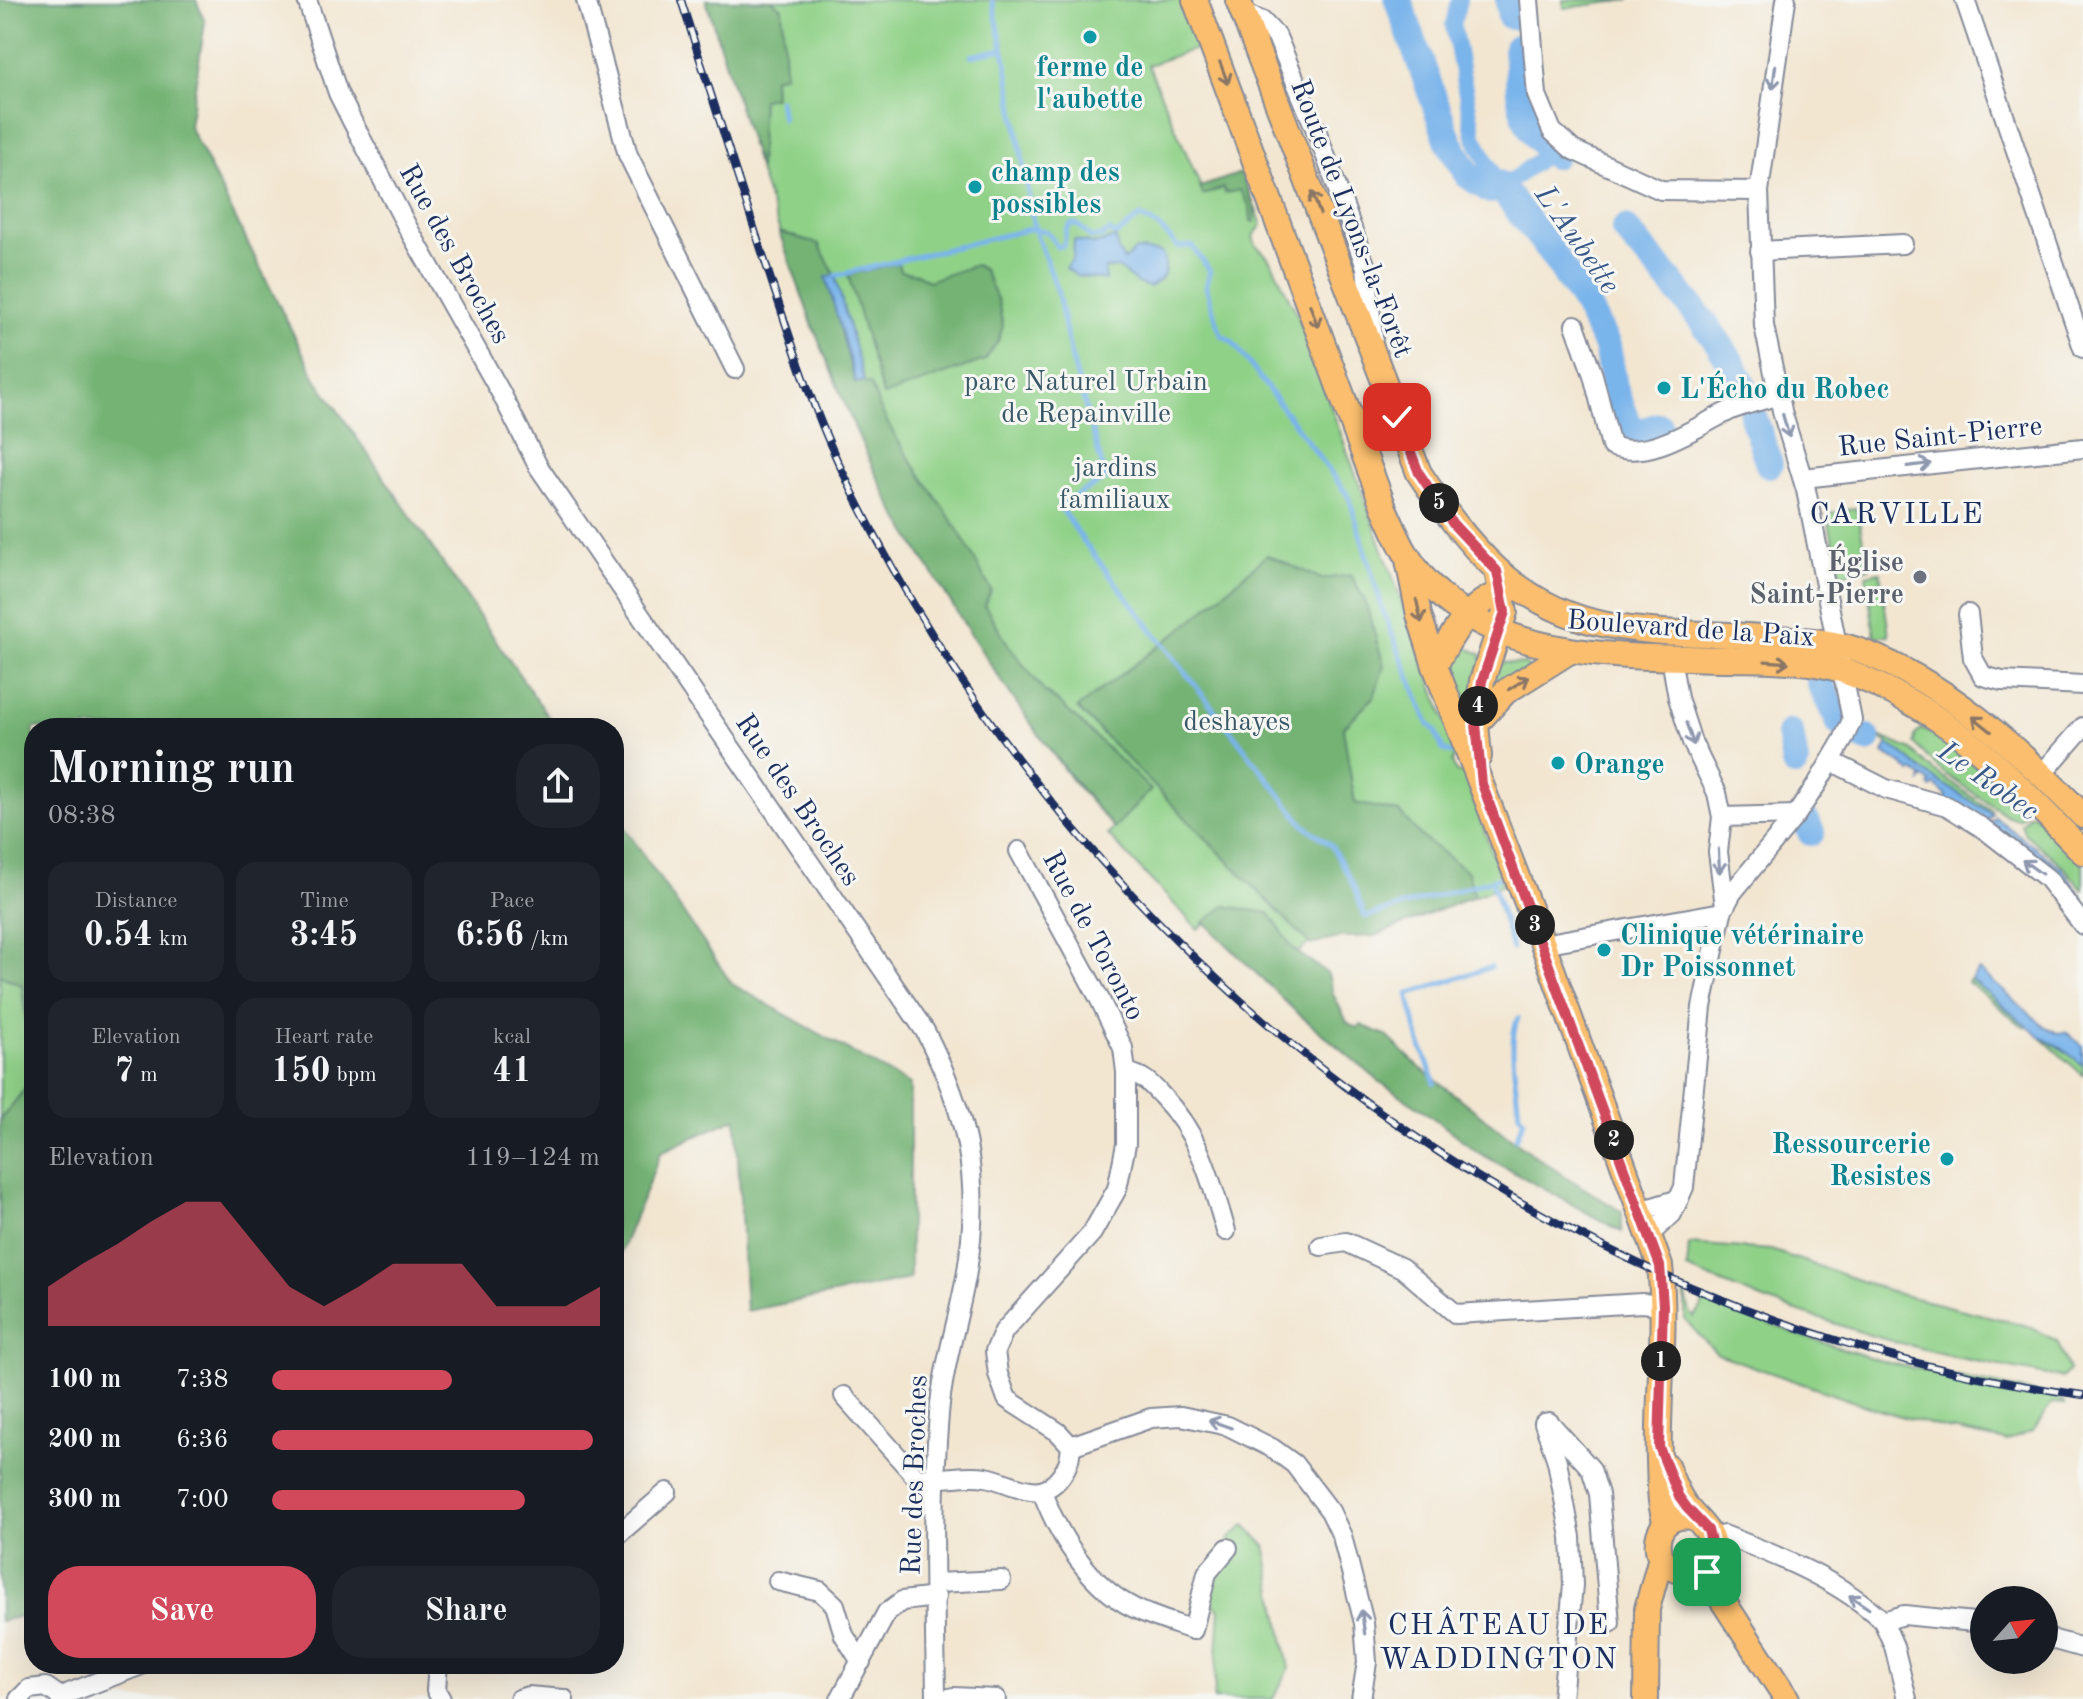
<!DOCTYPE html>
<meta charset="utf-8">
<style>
body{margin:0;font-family:"Old Standard TT",serif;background:#20242c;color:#f1f3f6;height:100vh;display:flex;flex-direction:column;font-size:30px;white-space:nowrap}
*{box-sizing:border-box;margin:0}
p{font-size:26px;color:#9ea1a6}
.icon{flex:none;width:44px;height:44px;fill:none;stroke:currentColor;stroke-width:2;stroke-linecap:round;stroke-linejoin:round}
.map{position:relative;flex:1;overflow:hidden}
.drawer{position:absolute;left:24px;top:718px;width:600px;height:956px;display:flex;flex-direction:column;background:#171b24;border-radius:32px;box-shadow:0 8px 32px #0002}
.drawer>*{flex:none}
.needle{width:52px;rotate:63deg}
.controls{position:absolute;left:1970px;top:1586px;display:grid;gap:16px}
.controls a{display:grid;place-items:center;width:88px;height:88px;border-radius:50%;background:#171b24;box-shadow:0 8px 32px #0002;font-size:40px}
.pin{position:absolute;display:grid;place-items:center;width:68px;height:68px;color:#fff;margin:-34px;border-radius:16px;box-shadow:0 4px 12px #0006}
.km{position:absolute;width:40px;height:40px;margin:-20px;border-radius:50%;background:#222;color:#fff;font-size:22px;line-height:40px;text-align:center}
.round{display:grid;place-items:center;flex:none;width:84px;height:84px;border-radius:32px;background:#20242c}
.summary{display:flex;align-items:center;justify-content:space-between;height:136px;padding:0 24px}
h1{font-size:44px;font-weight:700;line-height:60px}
.metrics{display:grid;grid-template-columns:repeat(3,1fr);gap:12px;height:136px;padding:8px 24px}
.metrics div{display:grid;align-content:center;border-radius:20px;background:#20242c;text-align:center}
.metrics b{font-size:34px;font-weight:700}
.metrics small{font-size:22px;font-weight:400}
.metrics p{font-size:22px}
.chart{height:224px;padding:16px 24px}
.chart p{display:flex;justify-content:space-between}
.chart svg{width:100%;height:144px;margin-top:8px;fill:#d1495b;opacity:.7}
.action{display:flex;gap:16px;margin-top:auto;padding:16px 24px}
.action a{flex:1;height:92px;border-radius:32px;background:#d1495b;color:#fff;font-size:32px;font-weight:700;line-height:92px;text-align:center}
.action a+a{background:#20242c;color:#f1f3f6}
ul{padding:0 24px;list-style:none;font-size:26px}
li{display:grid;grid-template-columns:128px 96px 1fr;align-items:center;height:60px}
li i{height:20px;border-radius:10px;background:#d1495b}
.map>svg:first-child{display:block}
.green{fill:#90d188;stroke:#568073;stroke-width:2}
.forest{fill:#74b374;stroke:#487169;stroke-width:2}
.water{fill:#79b4eb;stroke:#4a72a4;stroke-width:2}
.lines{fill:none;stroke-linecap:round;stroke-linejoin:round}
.stream{stroke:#79b4eb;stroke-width:5}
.canal{stroke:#79b4eb;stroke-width:16}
.river{stroke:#79b4eb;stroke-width:28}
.minor-casing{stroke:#868a98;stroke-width:22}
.major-casing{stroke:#868a98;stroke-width:28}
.minor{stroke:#fff;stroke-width:18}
.major{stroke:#fabe6e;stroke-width:24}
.rail-casing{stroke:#1b2f5e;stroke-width:8}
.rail{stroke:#f6f6f2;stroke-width:5;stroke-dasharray:15;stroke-linecap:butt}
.oneway{stroke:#8a7666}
.oneway2{stroke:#8d97ae}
.route-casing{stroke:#fff;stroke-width:16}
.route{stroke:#d1495b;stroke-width:10}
.culture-dot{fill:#0f9aa8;stroke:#f6f6f2;stroke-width:3}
.worship-dot{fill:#6b7280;stroke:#f6f6f2;stroke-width:3}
.labels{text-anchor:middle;stroke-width:6;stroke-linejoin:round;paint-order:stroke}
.culture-label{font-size:28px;font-weight:bold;fill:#0d838f;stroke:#f6f6f2;text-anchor:start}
.street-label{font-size:28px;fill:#1b2f5e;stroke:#f6f6f2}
.park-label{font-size:28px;fill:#385868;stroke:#f6f6f2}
.worship-label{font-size:28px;font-weight:bold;fill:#5b616d;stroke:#f6f6f2;text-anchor:end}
.water-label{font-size:30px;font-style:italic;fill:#375788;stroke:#f6f6f2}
.neighbourhood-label{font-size:30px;letter-spacing:2px;fill:#1b2f5e;stroke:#f6f6f2}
</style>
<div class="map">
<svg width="2083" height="1699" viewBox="0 0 2083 1699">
<rect width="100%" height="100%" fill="#f6f6f2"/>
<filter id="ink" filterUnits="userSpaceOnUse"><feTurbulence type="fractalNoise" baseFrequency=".0125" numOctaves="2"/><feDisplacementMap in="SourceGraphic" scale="16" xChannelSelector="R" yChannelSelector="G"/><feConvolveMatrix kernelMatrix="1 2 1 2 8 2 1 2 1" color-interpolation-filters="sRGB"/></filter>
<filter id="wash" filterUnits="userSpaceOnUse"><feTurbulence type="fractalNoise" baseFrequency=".006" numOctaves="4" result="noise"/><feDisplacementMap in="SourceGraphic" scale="32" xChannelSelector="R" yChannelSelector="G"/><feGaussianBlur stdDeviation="1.8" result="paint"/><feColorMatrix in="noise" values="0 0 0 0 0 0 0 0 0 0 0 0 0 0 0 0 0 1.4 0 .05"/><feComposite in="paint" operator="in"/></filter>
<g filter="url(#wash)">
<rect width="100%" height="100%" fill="#f2e6d1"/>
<g class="green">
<path d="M 706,0 L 1180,0 L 1198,48 L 1148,65 L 1204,194 L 1244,179 L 1262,225 L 1253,236 L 1256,246 C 1276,259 1282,289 1296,311 L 1457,753 L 1452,762 L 1456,772 L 1465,774 L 1503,885 L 1374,936 L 1340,937 L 1311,945 L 1309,943 L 1265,981 L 1205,923 L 1198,929 L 1108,835 L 1114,828 L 1072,781 L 1018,705 L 971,635 L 888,498 L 814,330 L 759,171 Z"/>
<polygon points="1563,0 1631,0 1564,8"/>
<polygon points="1856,508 1869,568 1840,575 1827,514"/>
<polygon points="1880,572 1889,635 1875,637 1866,575"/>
<path d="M 1455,641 L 1482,655 L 1472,748 C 1458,713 1436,678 1455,641 Z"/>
<polygon points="1496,662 1525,664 1530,669 1488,699"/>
<polygon points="1860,728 1910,749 1933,770 1991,810 1992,814 1927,774 1899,751 1887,744 1887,742"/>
<polygon points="1920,729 1939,736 2019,801 2025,808 2025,813 2018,819 2006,815 1944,773 1914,744 1915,736"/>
<polygon points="2035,814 2083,863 2083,890 2063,866 2025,834 2021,824 2029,815"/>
<polygon points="0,975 22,985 33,1079 0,1120"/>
<polygon points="1971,979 2027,1026 2025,1028 1968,982"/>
<path d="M 2040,1037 C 2056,1045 2070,1053 2083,1065 L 2083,1075 Z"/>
<polygon points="1689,1244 1771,1250 1899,1294 2028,1326 2057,1341 2069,1370 2062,1378 1959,1358 1873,1336 1772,1303 1687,1269"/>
<polygon points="1685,1292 1690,1313 1694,1317 1702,1307 1702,1299 1802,1336 1885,1362 2059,1398 2064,1404 2052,1403 2033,1431 2006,1441 1947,1429 1872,1408 1717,1354 1685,1320"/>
<polygon points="1245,1525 1265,1545 1289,1669 1273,1699 1214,1699 1220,1609 1207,1602 1229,1539"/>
</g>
<g class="forest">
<polygon points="0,0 196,0 205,22 189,126 315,377 556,728 34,728 34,1613 0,1621 0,1120 33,1079 22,985 0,975"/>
<polygon points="706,0 771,0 782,8 785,74 773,78 774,97 762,99 759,171"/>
<polygon points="1241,173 1255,207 1255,222 1251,221 1250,207 1240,190 1225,193 1224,188 1203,195 1200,187"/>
<path d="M 779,232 L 819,244 L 835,276 L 827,278 L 855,383 L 864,381 L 871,385 C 887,434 927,481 954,524 C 968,545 979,568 991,590 L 985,606 L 1009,646 L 1044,691 L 1063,706 L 1151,790 L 1114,828 C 1051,757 997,678 947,596 C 927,564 905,531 887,497 C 845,412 811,322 779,232 Z"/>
<polygon points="898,263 900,271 917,274 928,281 975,265 984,270 998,301 1003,326 998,341 985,360 883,396 848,275"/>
<polygon points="1267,555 1322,579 1351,575 1365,601 1384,666 1374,697 1343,728 1355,803 1399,812 1422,837 1468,872 1474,896 1374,936 1340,937 1311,945 1077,708 1188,624"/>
<polygon points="614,812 732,984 910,1085 910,1279 746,1311 736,1118 661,1152 614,1269"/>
<polygon points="1225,906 1269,913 1294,950 1328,974 1333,994 1347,1022 1357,1028 1361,1025 1386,1035 1418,1066 1501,1131 1554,1169 1622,1212 1622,1232 1479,1153 1423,1110 1380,1082 1295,1011 1204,922"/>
</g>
<g class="water">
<path d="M 1116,238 L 1117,248 L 1124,260 L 1136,250 L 1161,252 C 1169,269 1166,279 1149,287 L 1137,283 L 1118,268 L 1105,269 L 1105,280 L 1077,276 L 1066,268 L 1073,258 L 1074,240 L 1093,244 Z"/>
<polygon points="835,276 864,381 856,383 855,380 826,277"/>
<polygon points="1887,744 1899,751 1927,774 1992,814 1986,822 1945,800 1947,796 1935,785 1932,788 1929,786 1931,783 1924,778 1921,781 1922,777 1913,771 1911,773 1899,762 1883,753"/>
<polygon points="1995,817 2061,868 2083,898 2083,912 2054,872 1990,824"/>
<polygon points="1979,970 2044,1026 2057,1033 2066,1032 2082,1045 2083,1065 2060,1047 2040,1037 1971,979"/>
</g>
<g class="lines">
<g class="stream">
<path d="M 992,0 L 1006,61 L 1034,228 L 1048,232 L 1057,247 L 1064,245 L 1066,230 L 1071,224 L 1077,224 L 1091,238 L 1102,236 L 1110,231 L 1114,235 C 1126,231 1130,222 1141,217 L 1159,227 L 1178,247 L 1192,246 L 1210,271 L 1206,287 L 1221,335 L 1233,342 L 1349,497 L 1384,614 L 1429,725 L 1435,730 L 1443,750 L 1452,753"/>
<polyline points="971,56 1002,49"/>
<polyline points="779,100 782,119"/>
<polyline points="835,276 1034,228 1057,289 1071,356 1106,479 1059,505 1084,542 1304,825 1331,845 1351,880 1365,917 1498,878"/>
<polyline points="1492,881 1512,949"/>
<polyline points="1435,1083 1420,1043 1408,994 1491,967"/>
<path d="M 1516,1138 L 1524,1120 L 1519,1114 C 1517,1088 1507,1041 1518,1018"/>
</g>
<g class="canal">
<polyline points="1459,0 1453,25 1474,136 1498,184"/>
<polyline points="1501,189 1550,151"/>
</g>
<g class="river">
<polyline points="1398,0 1449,142 1468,175 1490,190 1498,184 1547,246 1585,303 1607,346 1614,387 1629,427 1641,432 1659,426"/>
<polyline points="1509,0 1511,16"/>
<path d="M 1517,48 C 1521,96 1516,121 1554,155"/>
<path d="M 1625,229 C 1662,273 1726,340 1746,393"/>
<polyline points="1753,416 1769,464"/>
<polyline points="1820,683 1840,723"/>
<polyline points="1790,733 1795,763"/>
<polyline points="1858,735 1867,739"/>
<polyline points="1805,820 1811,832"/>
</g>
</g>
</g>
<g filter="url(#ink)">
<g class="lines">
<g class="minor-casing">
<g id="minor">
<path d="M 307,0 L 338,93 L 352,121 L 409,230 L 501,393 L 538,466 L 925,1031 C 967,1113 982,1178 967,1271 C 959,1319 943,1365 939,1414 C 931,1508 935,1604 936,1699"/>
<polyline points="586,0 628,155 735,369"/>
<polyline points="1529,0 1537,95 1552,131 1573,150 1661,190 1759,191"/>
<polyline points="1965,0 2083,348"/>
<polyline points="1244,14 1262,21 1277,37 1318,135 1366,267 1373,338"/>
<polyline points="1760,251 1903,244"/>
<path d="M 1575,325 L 1593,375 L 1611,446 C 1650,461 1695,427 1729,411 C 1745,404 1762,400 1778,396"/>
<polyline points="1803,478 2083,448"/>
<polyline points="1968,614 1973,658 1983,676 2002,681 2083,685"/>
<polyline points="1671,658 1678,698 1692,742 1717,793 1722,817 1718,852 1725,906"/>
<polyline points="1831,761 1886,789 1947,806 1984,829 2047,878 2083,925"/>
<polyline points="2042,774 2083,727"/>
<polyline points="1722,817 1796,815"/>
<polyline points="1019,851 1099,998 1123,1048 1126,1072 1126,1144 1117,1189 1092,1233 1004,1331 995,1351 998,1374 1007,1399 1058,1432 1071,1446"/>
<polyline points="1543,944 1722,912"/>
<path d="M 1126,1072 C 1145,1077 1149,1082 1162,1096 C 1201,1137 1210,1178 1226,1231"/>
<polyline points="1640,1211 1679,1199"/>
<polyline points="1649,1235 1672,1214 1684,1187 1702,1007 1722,912 1732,893 1796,815 1817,784 1843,740 1852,720 1806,490 1783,415 1764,326 1759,191 1786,0"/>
<polyline points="1321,1246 1346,1242 1402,1268 1456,1314 1642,1303 1663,1305"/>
<path d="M 844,1396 L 916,1477 C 939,1482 962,1473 986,1477 C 1013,1482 1040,1505 1061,1476 C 1068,1466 1070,1459 1071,1446"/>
<polyline points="1071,1446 1151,1418 1181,1416 1228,1426 1272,1448 1294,1464 1330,1511 1342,1536 1364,1623 1367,1662 1361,1699"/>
<path d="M 1042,1491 C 1058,1535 1090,1587 1134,1608 C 1152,1617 1173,1623 1193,1630 L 1207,1573 L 1228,1548"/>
<polyline points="614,1538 667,1492"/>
<path d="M 1712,1538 L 1724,1535 C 1779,1556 1841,1581 1883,1621 L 1904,1615 L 1984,1623"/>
<polyline points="778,1581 820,1591 835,1605 844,1635 861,1662"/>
<polyline points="936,1583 1001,1580"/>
<polyline points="1883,1621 1894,1646 1907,1699"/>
<polyline points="2044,1637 2083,1648"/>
<polyline points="438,1664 436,1690 441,1699"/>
<polyline points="19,1699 29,1689 46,1687 62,1698"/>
<polyline points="60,1699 69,1693 144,1664"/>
<polyline points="519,1699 528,1696 564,1699"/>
<polyline points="840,1699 887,1612 902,1601 936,1597"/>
<polyline points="946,1699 953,1697 996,1699"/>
<polyline points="1562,1699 1573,1585 1571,1537 1557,1461 1544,1423 1549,1422 1591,1469 1599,1494 1610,1623"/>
</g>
</g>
<g class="major-casing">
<g id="major">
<path d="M 1195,0 L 1384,508 C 1391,523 1397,538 1405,552 C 1471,664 1618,656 1730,659 C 1764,660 1812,659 1844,671 C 1951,711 2006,773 2083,852"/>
<path d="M 1238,0 L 1419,473 C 1467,545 1516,608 1607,625 C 1652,634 1700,633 1746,636 C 1783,639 1824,638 1860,651 C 1948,683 2019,750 2083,816"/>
<path d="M 1408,560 L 1419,615 L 1435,666 L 1543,944 L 1660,1266 C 1667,1331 1657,1396 1659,1461 C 1660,1482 1659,1504 1666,1523"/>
<path d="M 1435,666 C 1454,629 1472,598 1515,588"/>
<polyline points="1476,724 1505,692 1570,651"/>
<polyline points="1479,756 1476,724 1482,681 1505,612 1497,571"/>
<path d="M 1666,1465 C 1671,1479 1676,1492 1685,1505 C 1696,1522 1726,1538 1705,1562 C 1699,1568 1690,1571 1682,1571 C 1644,1567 1652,1506 1696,1518"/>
<polyline points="1705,1562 1717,1592 1787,1699"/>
<polyline points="1646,1699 1647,1609 1661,1557"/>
</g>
</g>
<use href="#minor" class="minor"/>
<use href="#major" class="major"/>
<g class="rail-casing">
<path id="rail" d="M 681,0 C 711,94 741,189 772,283 C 792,343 811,404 838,462 C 1069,953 1541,1322 2083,1395"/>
</g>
<use href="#rail" class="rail"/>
</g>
<defs><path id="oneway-shaft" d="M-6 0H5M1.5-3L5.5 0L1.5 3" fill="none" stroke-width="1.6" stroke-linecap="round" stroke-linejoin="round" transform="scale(2)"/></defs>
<g class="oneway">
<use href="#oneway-shaft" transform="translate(1224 73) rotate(69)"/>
<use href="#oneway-shaft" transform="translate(1316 203) rotate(-110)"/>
<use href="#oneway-shaft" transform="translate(1314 316) rotate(70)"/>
<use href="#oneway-shaft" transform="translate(1419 611) rotate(77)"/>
<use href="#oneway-shaft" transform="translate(1777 662) rotate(4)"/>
<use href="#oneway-shaft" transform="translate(1519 683) rotate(-32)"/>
<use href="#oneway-shaft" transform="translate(1982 724) rotate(-141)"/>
</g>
<g class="oneway2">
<use href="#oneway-shaft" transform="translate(1774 77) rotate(98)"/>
<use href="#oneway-shaft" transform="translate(1786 426) rotate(74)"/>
<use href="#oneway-shaft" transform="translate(1919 465) rotate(-7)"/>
<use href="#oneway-shaft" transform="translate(1690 734) rotate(71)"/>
<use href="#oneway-shaft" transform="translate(1719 861) rotate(87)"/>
<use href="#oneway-shaft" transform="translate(2032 867) rotate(-144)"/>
<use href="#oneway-shaft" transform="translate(1220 1424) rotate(-161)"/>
<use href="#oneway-shaft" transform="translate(1859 1602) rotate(-146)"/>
<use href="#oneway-shaft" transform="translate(1363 1622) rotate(-98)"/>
</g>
</g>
<g class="lines" filter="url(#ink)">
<g class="route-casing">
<polyline id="route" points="1397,417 1419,473 1453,524 1497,571 1505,612 1482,681 1476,724 1482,784 1660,1266 1663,1305 1659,1447 1679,1497 1687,1508 1708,1530 1712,1546 1705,1562 1707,1572"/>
</g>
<use href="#route" class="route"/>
</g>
<g class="culture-dot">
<circle cx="1090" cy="37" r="8"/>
<circle cx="975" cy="187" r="8"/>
<circle cx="1664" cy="388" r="8"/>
<circle cx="1558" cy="763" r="8"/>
<circle cx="1604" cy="950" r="8"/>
<circle cx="1947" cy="1159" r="8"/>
</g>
<circle class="worship-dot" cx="1920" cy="577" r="8"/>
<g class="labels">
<g class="culture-label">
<text x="1090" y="76" text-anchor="middle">ferme de<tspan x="1090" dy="32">l'aubette</tspan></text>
<text x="991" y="181">champ des<tspan x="991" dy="32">possibles</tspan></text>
<text x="1680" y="398">L'Écho du Robec</text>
<text x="1574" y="773">Orange</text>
<text x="1620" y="944">Clinique vétérinaire<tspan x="1620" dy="32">Dr Poissonnet</tspan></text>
<text x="1931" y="1153" text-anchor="end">Ressourcerie<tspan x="1931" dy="32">Resistes</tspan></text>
</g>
<g class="street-label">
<text transform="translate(1353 218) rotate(69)" y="10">Route de Lyons-la-Forêt</text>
<text transform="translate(456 253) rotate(61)" y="10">Rue des Broches</text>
<text transform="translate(1940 435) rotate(-6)" y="10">Rue Saint-Pierre</text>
<text transform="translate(1691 627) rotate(4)" y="10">Boulevard de la Paix</text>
<text transform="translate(799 799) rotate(56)" y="10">Rue des Broches</text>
<text transform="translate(1095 935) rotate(62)" y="10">Rue de Toronto</text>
<text transform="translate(913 1475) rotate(-88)" y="10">Rue des Broches</text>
</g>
<g class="park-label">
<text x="1086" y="390">parc Naturel Urbain<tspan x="1086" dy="32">de Repainville</tspan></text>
<text x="1115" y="476">jardins<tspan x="1115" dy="32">familiaux</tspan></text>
<text x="1237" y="730">deshayes</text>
</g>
<g class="worship-label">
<text x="1904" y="571">Église<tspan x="1904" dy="32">Saint-Pierre</tspan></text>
</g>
<g class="water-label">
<text transform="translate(1578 239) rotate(55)" y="10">L'Aubette</text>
<text transform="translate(1989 780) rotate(35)" y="10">Le Robec</text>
</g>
<g class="neighbourhood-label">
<text x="1897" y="523">CARVILLE</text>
<text x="1499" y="1634">CHÂTEAU DE<tspan x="1499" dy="34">WADDINGTON</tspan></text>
</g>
</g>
</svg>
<div class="controls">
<a><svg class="needle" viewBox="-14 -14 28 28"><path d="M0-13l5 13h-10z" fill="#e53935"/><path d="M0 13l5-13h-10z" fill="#9ea1a6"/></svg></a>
</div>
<div class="pin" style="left:1707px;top:1572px;background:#1e9e55"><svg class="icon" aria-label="arrive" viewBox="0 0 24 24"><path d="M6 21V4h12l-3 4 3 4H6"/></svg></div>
<div class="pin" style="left:1397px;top:417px;background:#d93025"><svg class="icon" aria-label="check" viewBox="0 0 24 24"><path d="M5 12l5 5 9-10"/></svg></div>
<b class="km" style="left:1661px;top:1361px">1</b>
<b class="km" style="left:1614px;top:1140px">2</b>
<b class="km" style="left:1535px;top:925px">3</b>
<b class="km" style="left:1478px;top:706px">4</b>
<b class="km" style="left:1439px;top:503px">5</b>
<section class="drawer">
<div class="summary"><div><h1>Morning run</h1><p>08:38</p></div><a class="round"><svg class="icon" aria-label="share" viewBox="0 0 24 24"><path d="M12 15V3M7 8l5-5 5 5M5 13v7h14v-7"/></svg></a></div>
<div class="metrics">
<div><p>Distance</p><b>0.54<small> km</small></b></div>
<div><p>Time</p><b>3:45</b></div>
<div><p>Pace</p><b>6:56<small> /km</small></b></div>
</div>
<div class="metrics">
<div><p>Elevation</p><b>7<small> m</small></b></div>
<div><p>Heart rate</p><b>150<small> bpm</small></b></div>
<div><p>kcal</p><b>41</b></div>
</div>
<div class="chart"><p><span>Elevation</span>119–124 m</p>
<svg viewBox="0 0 160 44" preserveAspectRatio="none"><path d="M0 44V32L10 25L20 19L30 12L40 6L50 6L60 19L70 32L80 38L90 32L100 25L110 25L120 25L130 38L140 38L150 38L160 32V44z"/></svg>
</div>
<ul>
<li><b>100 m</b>7:38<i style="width:55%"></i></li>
<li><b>200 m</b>6:36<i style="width:98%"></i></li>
<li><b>300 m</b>7:00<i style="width:77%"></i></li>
</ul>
<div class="action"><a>Save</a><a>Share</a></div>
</section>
</div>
